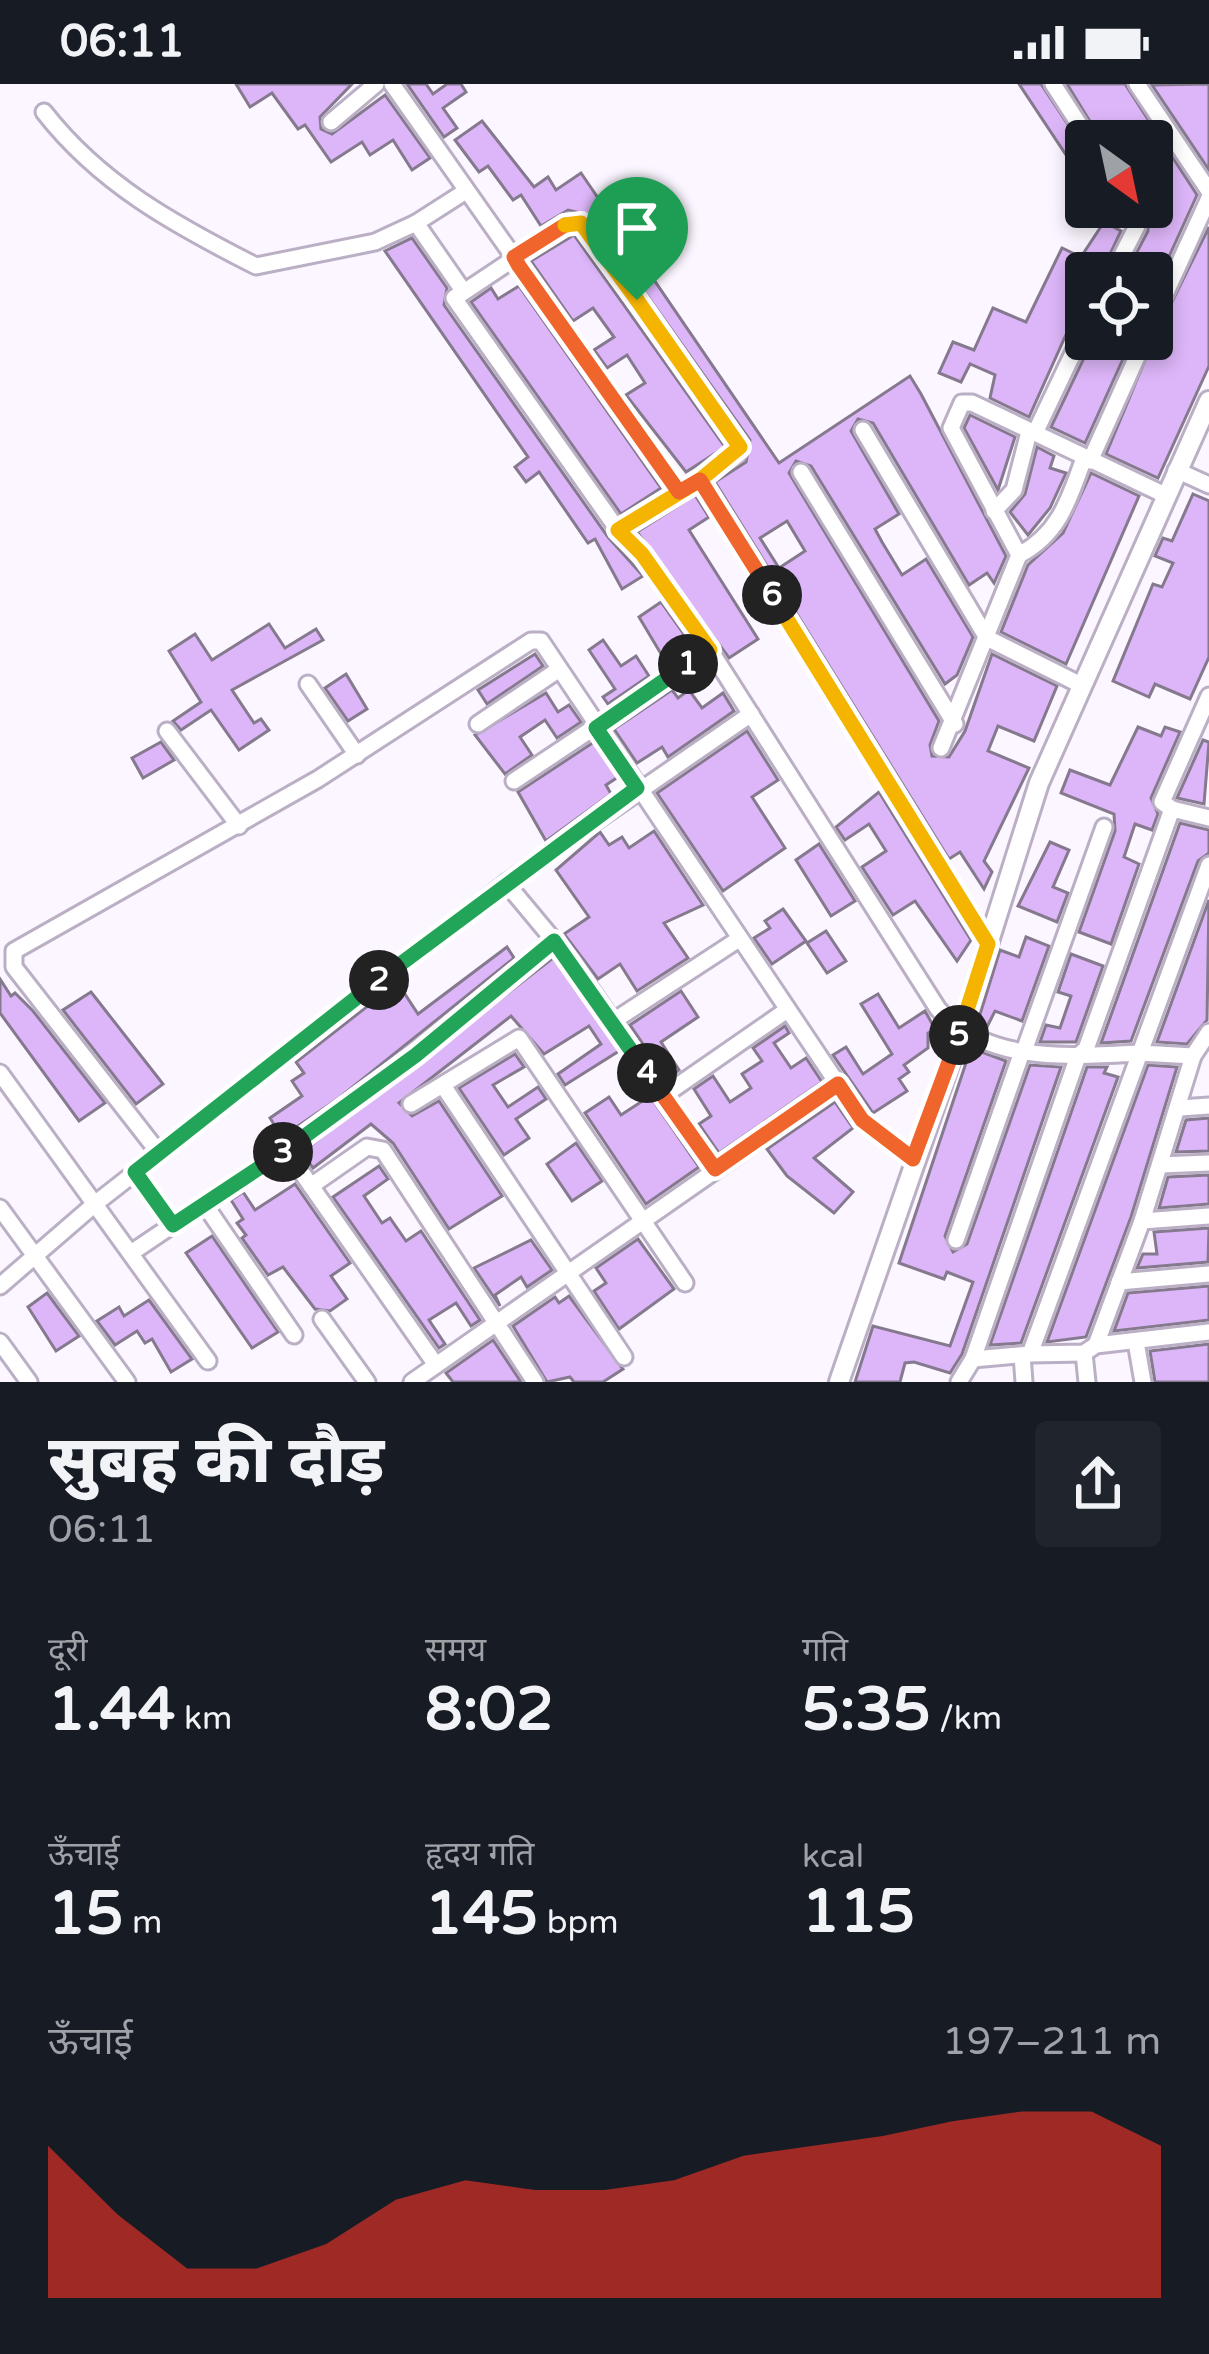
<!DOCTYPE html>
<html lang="hi">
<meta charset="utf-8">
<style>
body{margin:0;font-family:"Varela Round","Noto Sans Devanagari",sans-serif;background:#20242c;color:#f1f3f6;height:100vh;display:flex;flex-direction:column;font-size:45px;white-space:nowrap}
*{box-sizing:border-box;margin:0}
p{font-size:39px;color:#9ea1a6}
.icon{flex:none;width:66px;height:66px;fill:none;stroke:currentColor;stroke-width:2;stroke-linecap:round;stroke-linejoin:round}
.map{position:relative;height:1298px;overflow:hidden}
.drawer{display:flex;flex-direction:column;background:#171b24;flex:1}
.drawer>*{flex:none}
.needle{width:78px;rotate:147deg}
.buttons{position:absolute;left:1065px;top:36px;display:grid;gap:24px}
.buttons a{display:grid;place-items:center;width:108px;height:108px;border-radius:12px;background:#171b24;box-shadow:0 6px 18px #0003;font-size:60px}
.pin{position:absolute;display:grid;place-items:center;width:102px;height:102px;color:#fff;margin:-123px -51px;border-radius:50% 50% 50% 0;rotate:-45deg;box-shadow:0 0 12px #0007}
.pin .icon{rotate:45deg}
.km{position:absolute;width:60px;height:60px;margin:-30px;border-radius:50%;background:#222;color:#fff;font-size:33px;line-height:60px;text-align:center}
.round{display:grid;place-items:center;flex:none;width:126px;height:126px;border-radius:12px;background:#20242c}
.summary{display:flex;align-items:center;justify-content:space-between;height:204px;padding:0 48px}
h1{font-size:66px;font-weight:800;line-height:90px}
.figures{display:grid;grid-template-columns:repeat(3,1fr);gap:18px;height:204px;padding:12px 48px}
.figures div{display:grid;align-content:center}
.figures b{font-size:60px;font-weight:800}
.figures small{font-size:33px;font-weight:400}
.figures p{font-size:33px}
.chart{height:336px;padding:24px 48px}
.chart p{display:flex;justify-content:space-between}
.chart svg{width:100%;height:216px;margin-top:12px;fill:#d93025;opacity:.7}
.status{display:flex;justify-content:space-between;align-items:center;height:84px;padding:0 60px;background:#171b24;direction:ltr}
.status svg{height:33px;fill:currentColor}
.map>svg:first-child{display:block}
.building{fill:#ddb6f9;stroke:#85798e;stroke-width:3;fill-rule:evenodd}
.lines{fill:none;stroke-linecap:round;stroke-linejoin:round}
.minor-casing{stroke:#bbafc5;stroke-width:21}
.tertiary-casing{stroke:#bbafc5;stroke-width:24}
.minor{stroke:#fff;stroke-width:15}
.tertiary{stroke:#fff;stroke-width:18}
.split-1-casing{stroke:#fff;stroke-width:24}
.split-2-casing{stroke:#fff;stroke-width:24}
.split-3-casing{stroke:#fff;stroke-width:24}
.split-4-casing{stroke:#fff;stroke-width:24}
.split-5-casing{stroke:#fff;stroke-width:24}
.split-6-casing{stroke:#fff;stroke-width:24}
.split-7-casing{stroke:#fff;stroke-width:24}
.split-8-casing{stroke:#fff;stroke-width:24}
.split-1{stroke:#f5b400;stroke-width:15}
.split-2{stroke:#22a559;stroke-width:15}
.split-3{stroke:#22a559;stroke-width:15}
.split-4{stroke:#22a559;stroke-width:15}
.split-5{stroke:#f0652b;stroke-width:15}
.split-6{stroke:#f5b400;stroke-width:15}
.split-7{stroke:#f0652b;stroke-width:15}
.split-8{stroke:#f5b400;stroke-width:15}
</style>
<div class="status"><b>06:11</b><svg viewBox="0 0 49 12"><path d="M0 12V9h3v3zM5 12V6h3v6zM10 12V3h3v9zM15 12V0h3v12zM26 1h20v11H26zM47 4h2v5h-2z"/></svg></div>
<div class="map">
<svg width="1209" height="1298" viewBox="0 0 1209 1298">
<rect width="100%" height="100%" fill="#fbf6ff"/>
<g class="building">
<polygon points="236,0 352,0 320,33 321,45 332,50 385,11 430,74 412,86 393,56 370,71 362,58 331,78 305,41 298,45 272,9 250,23"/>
<polygon points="407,0 426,0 433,10 447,0 461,0 466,8 443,24 457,44 444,53"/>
<polygon points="1019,0 1041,0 1086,68 1086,101"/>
<polygon points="1067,0 1125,0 1197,111 1152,210 1152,189 1126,189 1148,147 1147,131 1160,99 1152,104 1152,57 1102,57"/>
<polygon points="1209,0 1209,86 1152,1"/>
<path d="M 482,37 L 534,103 L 548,93 L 556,106 L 581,89 L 779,379 L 910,292 L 921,310 L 1006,472 L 994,499 L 987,489 L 969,501 L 873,339 L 858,335 L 851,347 L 899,430 L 875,445 L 882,458 L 902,491 L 926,475 L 973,553 L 957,591 L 945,600 L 811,382 L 796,377 L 789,389 L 939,637 L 930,661 L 932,672 L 949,673 L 965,647 L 992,570 L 1057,602 L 1034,657 L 998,642 L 988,667 L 1029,684 L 984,777 L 992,788 L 984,805 L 960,768 L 949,775 L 715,398 L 746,378 L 750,356 L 590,131 L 568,126 L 541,142 L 521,111 L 513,116 L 488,82 L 479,88 L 455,56 ZM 787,437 L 805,467 L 779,484 L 760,454 Z"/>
<polygon points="1104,138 1121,147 1101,189 1086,189 1086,206 1029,333 990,314 995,291 970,280 961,298 939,289 953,258 974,266 993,224 1026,238 1062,164 1081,173"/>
<polygon points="1209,143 1209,282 1158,394 1106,370 1156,250"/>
<polygon points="574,151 725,363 686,388 626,311 645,299 627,271 607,284 594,266 614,253 593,224 573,237 531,177"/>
<polygon points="412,154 447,204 444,221 608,453 643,492 622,505 595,455 588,459 539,388 526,398 515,383 528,373 385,167"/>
<polygon points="519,202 661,404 621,430 471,218 491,204 498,215"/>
<polygon points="1093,255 1132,255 1085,359 1051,343"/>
<polygon points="970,331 1015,353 998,406 964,344"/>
<polygon points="1037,363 1054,372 1050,384 1066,389 1050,424 1028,451 1010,428 1025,410"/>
<polygon points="1091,389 1139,412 1066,580 1001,548 1028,481 1063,449"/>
<polygon points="1193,410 1209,417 1209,573 1190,615 1155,600 1149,613 1113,597 1153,500 1162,503 1173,479 1155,472 1163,454 1172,457"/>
<polygon points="695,411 709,433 689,446 758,555 729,574 637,448"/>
<polygon points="661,518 693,563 667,580 639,533"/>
<polygon points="269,540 285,564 316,545 323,556 232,606 254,639 261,635 269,646 239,666 211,626 181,646 173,637 201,618 169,567 195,550 212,576"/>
<polygon points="603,556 621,582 636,572 649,592 608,620 603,613 615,605 589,566"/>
<polygon points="535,570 543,582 487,620 478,606"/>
<polygon points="346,590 367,625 348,637 325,604"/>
<polygon points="672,606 678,614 689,606 702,624 723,609 734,627 668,673 662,663 637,679 614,645"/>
<polygon points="546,609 558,628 569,621 581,638 557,654 545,636 520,653 532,671 505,690 475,651"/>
<polygon points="1138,643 1161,652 1165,643 1180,648 1151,714 1158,730 1152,746 1135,740 1124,773 1139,780 1111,860 1079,848 1115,747 1114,730 1061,709 1070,686 1110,701"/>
<polygon points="747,647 778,696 752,713 785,764 723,807 657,709"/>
<polygon points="1203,656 1209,658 1204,720 1177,714"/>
<polygon points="161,658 174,676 143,694 132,674"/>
<polygon points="594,658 618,693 606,701 611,710 546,757 518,708"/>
<polygon points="879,708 971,856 957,877 915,817 893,831 862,783 886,767 869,740 845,756 836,743"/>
<polygon points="1180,739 1209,746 1209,769 1198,777 1131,957 1101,959"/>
<polygon points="654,747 703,821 664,839 688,874 637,907 620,880 598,895 564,850 589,833 556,786 600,748 609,761 622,753 629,764"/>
<polygon points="1050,758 1069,766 1053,803 1068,809 1057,838 1018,822"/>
<polygon points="819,760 855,817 831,832 796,776"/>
<polygon points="1209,816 1207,936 1187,960 1157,958"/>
<polygon points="783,825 806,857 772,880 754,854 770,844 765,837"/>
<polygon points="826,847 846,877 827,889 807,859"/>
<polygon points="1026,853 1049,862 1022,937 995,927 986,945 977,940 1000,866 1019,873"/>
<polygon points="507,863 514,874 339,1014 282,1053 270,1034 302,1012 292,997 304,989 296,978 387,907 399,901 418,930"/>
<polygon points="1071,870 1103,882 1076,958 1040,958 1046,941 1060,944 1071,912 1058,908"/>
<polygon points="553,874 619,967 565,1001 558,990 601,960 589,942 544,970 511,932 399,1019 412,1032 439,1017 502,1112 449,1145 393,1059 371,1040 313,1084 302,1068"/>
<polygon points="0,895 11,912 15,909 33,927 105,1019 79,1037 0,929"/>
<polygon points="681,907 698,933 661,958 679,986 667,995 630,941"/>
<polygon points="91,908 163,1000 136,1020 63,926"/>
<polygon points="878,910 899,944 925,927 935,945 928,949 928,964 904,981 909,988 899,995 907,1007 873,1029 833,971 846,963 863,990 892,970 861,920"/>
<polygon points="785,942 789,949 774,959 791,984 806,974 822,998 719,1069 699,1040 711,1032 694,1005 713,992 730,1018 751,1004 742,990 762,977 753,964"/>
<polygon points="971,964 1006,977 945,1152 953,1168 967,1160 1030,981 1061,983 962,1270 950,1289 914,1278 905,1279 900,1298 855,1298 873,1242 950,1262 973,1198 947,1188 944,1195 899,1179"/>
<polygon points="515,970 524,983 493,1001 508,1023 538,1003 546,1015 516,1035 529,1054 504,1071 459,1004"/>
<polygon points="1148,981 1177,983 1131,1133 1086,1253 1047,1258"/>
<polygon points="1087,983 1107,983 1104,989 1118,993 1021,1259 990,1261"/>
<polygon points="650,1012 699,1083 646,1120 585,1029 609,1013 621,1031"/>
<polygon points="835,1018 853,1044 814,1074 853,1108 834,1129 787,1092 767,1065"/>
<polygon points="1209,1034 1209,1067 1176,1068 1186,1036"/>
<polygon points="576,1059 602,1097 572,1117 547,1080"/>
<polygon points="379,1082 388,1095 364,1112 382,1139 390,1134 406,1157 421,1147 480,1236 471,1242 456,1219 429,1236 445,1260 439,1264 333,1113"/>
<polygon points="1209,1091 1209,1120 1159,1124 1168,1093"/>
<polygon points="295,1100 350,1179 331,1192 347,1215 330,1227 315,1225 283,1183 268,1191 242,1154 246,1151 237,1139 243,1135 231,1116 243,1108 255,1126"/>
<polygon points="1209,1144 1208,1178 1137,1184 1143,1170 1157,1170 1154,1148"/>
<polygon points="212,1152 278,1248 252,1264 186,1169"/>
<polygon points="638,1155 674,1205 619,1245 594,1207 606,1199 596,1184"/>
<polygon points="531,1156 552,1186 527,1203 521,1193 495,1211 500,1222 474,1184"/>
<polygon points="1209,1202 1209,1236 1114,1247 1128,1209"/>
<polygon points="47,1209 79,1252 56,1267 28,1223"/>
<polygon points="569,1212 623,1285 603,1298 574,1298 570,1293 547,1298 513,1242 555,1213 559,1219"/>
<polygon points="149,1216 192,1275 171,1288 152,1255 145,1259 137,1247 115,1261 97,1237 119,1223 124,1232"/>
<polygon points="493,1256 521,1298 453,1298 446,1289"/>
<polygon points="1209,1260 1209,1298 1155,1298 1150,1267"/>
</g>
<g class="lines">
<g class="minor-casing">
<g id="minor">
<polyline points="392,0 679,408"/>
<polyline points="1053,0 1090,57"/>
<polyline points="1137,0 1209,107"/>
<path d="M 44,28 C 100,100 175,141 256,182 L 375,158 L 416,139"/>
<polyline points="331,38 376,0"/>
<polyline points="1113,189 1137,142 1133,123"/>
<polyline points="464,208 569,138 581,139 740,363 738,369 618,446 454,214 464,208 416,139 466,107"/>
<polyline points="1152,239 1209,114"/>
<polyline points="863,346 987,554 1083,602"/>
<polyline points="1035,349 1086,242"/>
<polyline points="1090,377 1145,255"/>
<polyline points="1176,386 1209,401"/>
<polyline points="801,388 955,640"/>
<polyline points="700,396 988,860"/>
<polyline points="994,427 1014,406 1029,348"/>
<path d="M 618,446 L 642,470 L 710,566 L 938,925 C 989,981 1071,972 1140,969 L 1030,1270 L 1084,1269 L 1096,1261 L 1209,1248"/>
<path d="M 1019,471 C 1059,450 1069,416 1084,374"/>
<polyline points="308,600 357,671"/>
<polyline points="478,640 558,586"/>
<polyline points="167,647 239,742"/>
<polyline points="941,664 1019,471 951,344 962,319 972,319 1165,411"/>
<polyline points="514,697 710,566"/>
<polyline points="1172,725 1162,718 1209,612"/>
<polyline points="506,799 571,877 715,1085"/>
<polyline points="612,938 739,855"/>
<polyline points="1024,967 1104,743"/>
<polyline points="1193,972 1209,948"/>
<polyline points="0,989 208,1277"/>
<polyline points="444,1003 624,1273"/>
<polyline points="663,1012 787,926"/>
<polyline points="411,1020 519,954 685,1199"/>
<polyline points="1180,1024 1209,1022"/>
<polyline points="286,1066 436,1281"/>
<polyline points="159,1069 14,883 14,867 318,695 531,557 541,557 862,1036 913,1075"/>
<polyline points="1160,1081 1209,1079"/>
<polyline points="135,1089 173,1141"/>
<polyline points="311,1102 367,1063 383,1066 535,1298"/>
<polyline points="205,1121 294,1251"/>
<polyline points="0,1124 127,1298"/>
<polyline points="1142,1137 1209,1132"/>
<polyline points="956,1156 1022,968"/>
<polyline points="131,1169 346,1024 554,857"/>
<polyline points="1119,1198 1209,1190"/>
<polyline points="0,1202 96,1119 506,799 751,630"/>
<polyline points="322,1235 367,1298"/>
<polyline points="0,1258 29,1298"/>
<polyline points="1136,1258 1143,1298"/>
<polyline points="1096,1261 1142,1137 1193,972 1140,969 1209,781"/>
<polyline points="1084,1269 1087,1298"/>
<polyline points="1030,1270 973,1275 1078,972 1086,965 1172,725 1209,734"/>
<polyline points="1022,1271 1024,1298"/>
<polyline points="412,1298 838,1001"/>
<polyline points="959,1298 973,1275"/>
</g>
</g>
<g class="tertiary-casing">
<polyline id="tertiary" points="839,1298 960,949 1039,699 1209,317"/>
</g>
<use href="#minor" class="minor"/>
<use href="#tertiary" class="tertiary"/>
</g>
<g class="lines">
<g class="split-1-casing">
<polyline id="split-1" points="637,216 740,363 700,396 618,446 642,470 710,566 688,580"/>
</g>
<g class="split-2-casing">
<polyline id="split-2" points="379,896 637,704 596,644 688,580"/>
</g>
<g class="split-3-casing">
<polyline id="split-3" points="283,1068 173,1141 135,1088 379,896"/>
</g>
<g class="split-4-casing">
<polyline id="split-4" points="283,1068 416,971 554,857 647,989"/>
</g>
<g class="split-5-casing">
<polyline id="split-5" points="647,989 715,1085 838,1000 862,1036 913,1075 959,951"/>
</g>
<g class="split-6-casing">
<polyline id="split-6" points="772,511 988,860 959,951"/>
</g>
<g class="split-7-casing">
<polyline id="split-7" points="565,141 514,173 519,182 679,408 700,396 772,511"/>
</g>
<g class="split-8-casing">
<polyline id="split-8" points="565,141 581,139 637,216"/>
</g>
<use href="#split-1" class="split-1"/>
<use href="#split-2" class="split-2"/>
<use href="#split-3" class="split-3"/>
<use href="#split-4" class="split-4"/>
<use href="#split-5" class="split-5"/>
<use href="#split-6" class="split-6"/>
<use href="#split-7" class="split-7"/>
<use href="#split-8" class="split-8"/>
</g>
</svg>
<div class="buttons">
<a><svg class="needle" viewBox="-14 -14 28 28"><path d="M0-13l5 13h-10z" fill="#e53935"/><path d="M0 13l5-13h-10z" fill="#9ea1a6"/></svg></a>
<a><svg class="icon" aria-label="locate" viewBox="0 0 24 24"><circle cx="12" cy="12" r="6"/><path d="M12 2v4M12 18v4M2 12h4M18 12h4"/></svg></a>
</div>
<div class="pin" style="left:637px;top:216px;background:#1e9e55"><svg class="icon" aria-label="arrive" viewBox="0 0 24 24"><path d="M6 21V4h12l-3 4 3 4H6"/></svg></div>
<b class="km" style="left:688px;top:580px">1</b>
<b class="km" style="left:379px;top:896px">2</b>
<b class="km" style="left:283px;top:1068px">3</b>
<b class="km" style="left:647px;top:989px">4</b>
<b class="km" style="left:959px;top:951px">5</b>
<b class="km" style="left:772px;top:511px">6</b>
</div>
<section class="drawer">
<div class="summary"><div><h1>सुबह की दौड़</h1><p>06:11</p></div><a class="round"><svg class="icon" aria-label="share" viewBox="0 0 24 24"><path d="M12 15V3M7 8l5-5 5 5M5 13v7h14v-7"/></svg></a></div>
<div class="figures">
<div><p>दूरी</p><b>1.44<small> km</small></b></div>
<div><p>समय</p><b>8:02</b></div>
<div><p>गति</p><b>5:35<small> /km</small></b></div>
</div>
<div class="figures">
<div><p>ऊँचाई</p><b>15<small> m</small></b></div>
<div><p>हृदय गति</p><b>145<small> bpm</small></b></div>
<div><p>kcal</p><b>115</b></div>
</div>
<div class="chart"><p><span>ऊँचाई</span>197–211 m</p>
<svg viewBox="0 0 160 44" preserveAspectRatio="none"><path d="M0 44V13L10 27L20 38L30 38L40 33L50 24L60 20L70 22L80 22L90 20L100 15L110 13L120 11L130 8L140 6L150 6L160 13V44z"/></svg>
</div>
</section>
